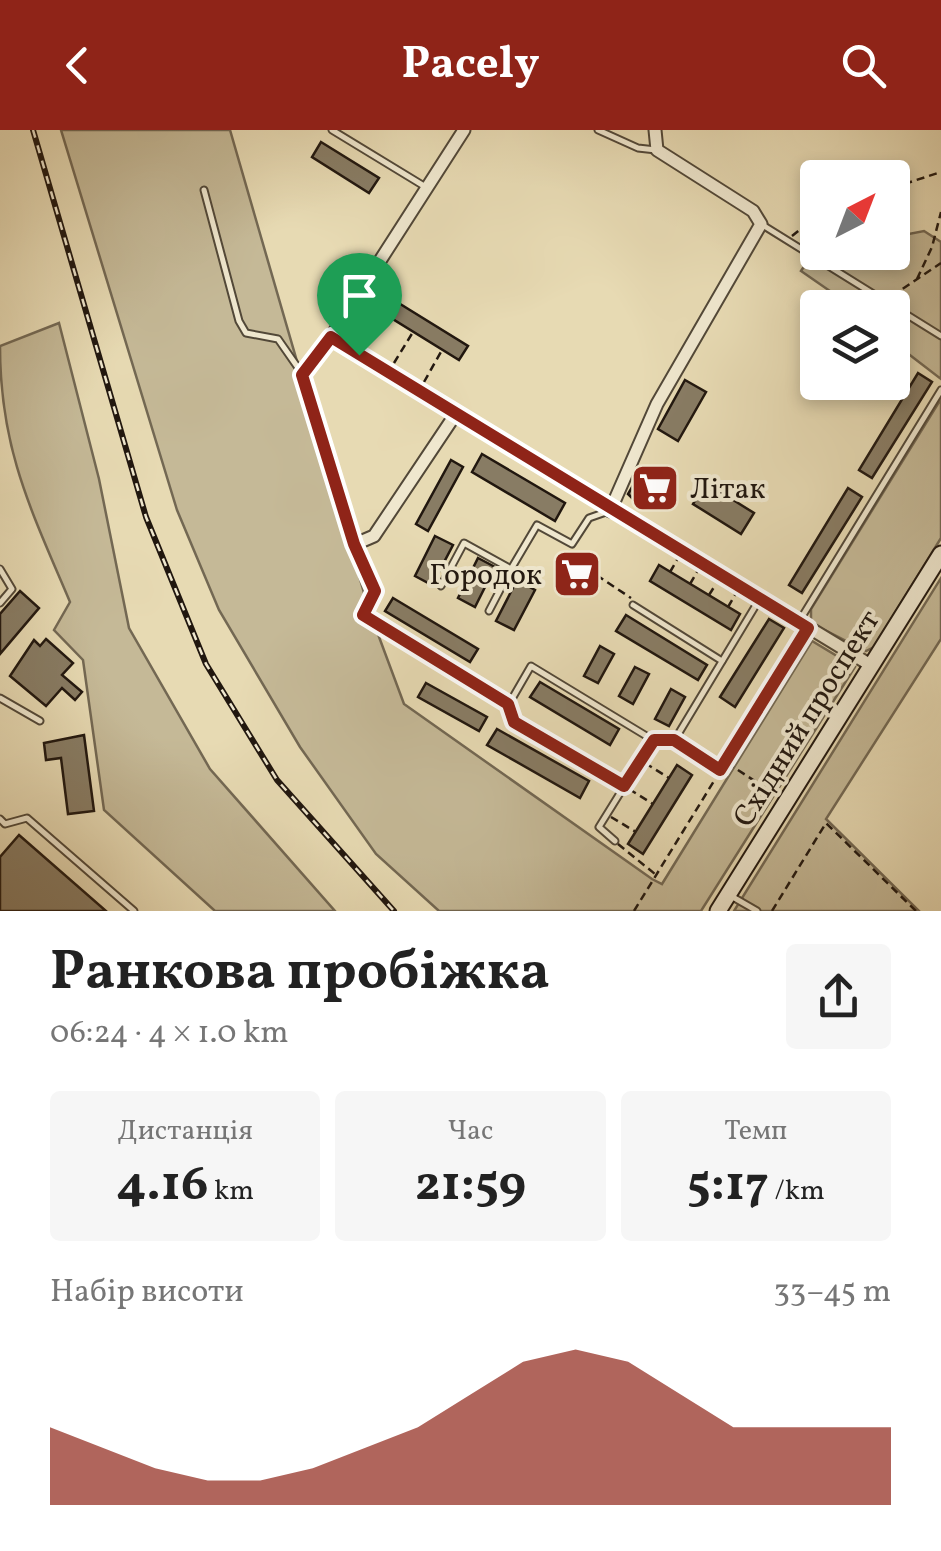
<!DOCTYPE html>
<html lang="uk">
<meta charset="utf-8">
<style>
body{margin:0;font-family:Vollkorn,serif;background:#f6f6f6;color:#222;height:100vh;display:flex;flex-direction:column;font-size:38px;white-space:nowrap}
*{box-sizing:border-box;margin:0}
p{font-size:32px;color:#767676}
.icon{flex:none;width:55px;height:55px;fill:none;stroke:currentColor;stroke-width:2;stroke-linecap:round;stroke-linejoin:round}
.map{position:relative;height:781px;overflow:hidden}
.details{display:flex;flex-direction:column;background:#fff;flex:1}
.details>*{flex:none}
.needle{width:65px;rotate:42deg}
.controls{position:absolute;left:800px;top:30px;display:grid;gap:20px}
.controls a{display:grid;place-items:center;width:110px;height:110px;border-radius:10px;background:#fff;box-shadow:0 5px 15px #0003;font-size:50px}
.pin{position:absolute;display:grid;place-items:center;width:85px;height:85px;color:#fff;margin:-102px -42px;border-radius:50% 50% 50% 0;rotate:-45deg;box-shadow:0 0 10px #0007}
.pin .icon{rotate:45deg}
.round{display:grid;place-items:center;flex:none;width:105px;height:105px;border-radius:10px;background:#f6f6f6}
.headline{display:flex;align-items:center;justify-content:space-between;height:170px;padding:0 50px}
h1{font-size:55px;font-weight:700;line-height:75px}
.metrics{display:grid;grid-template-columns:repeat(3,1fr);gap:15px;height:170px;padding:10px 50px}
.metrics div{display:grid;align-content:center;border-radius:10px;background:#f6f6f6;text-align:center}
.metrics b{font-size:50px;font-weight:700}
.metrics small{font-size:28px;font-weight:400}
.metrics p{font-size:28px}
.chart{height:280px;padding:20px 50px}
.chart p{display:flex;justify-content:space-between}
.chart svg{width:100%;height:180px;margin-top:10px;fill:#8f2418;opacity:.7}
header{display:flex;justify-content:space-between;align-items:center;height:130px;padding:0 50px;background:#8f2418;color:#fff;font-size:45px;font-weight:700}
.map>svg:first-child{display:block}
.green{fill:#c5b997;stroke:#736853;stroke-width:2.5}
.building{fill:#887c64;stroke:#21170f;stroke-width:2.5}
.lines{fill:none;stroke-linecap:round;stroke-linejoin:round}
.lane-casing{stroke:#524838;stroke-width:9}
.street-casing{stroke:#524838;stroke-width:15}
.secondary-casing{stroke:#21170f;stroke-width:19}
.path{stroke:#21170f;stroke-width:2.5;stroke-dasharray:8 5;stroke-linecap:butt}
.lane{stroke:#efe7ce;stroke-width:5}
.street{stroke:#efe7ce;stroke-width:11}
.secondary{stroke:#efe7ce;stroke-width:15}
.rail-casing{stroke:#21170f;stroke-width:6}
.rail{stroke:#efe7ce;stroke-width:2.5;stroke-dasharray:8;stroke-linecap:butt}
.route-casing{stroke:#fff;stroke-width:20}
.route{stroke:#8f2418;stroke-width:12}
.labels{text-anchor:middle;stroke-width:8;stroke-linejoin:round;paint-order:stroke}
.poi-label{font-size:30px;fill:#21170f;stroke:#efe7ce;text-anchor:start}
.street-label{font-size:30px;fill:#21170f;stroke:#efe7ce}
</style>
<header><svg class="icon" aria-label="back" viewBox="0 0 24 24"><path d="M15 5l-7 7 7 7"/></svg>Pacely<svg class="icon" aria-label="search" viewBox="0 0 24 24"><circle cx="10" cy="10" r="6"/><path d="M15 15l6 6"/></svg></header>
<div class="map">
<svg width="941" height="781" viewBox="0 0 941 781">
<rect width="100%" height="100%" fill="#e7dab3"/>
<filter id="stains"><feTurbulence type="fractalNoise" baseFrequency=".002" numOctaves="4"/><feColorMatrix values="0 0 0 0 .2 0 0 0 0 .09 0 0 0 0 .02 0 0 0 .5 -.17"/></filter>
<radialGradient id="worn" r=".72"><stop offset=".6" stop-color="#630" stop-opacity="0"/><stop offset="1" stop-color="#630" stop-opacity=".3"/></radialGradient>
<g class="green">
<polygon points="61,0 230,0 369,480 404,574 652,749 662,754 812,511 855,537 701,781 439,781 376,724 300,617 219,480 177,380"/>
<polygon points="924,101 941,112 941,249 893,212 892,178 853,177 801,141 817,117 818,122 892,122 893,107"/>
<path d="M 59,193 L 99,349 L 129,498 L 210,639 L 335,781 L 215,781 L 104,680 L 83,530 L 54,500 L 70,472 C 31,380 0,319 0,216 Z"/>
<polygon points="941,269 941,408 874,517 866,521 811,493 811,479"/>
<polygon points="941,448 941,509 826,689 919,781 734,781"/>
</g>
<g class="building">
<polygon points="321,12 379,48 369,63 312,27"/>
<polygon points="384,164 468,216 459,230 375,178"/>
<polygon points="918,243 932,252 872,348 859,340"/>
<polygon points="685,250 706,262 678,311 658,299"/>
<polygon points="482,324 565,373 555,391 472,342"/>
<polygon points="451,330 463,337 428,401 416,394"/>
<polygon points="642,340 676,361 667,376 644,361 634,370 628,364"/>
<polygon points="706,353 754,383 741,404 693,374"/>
<polygon points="848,358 862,367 802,463 789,455"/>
<polygon points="435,406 453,415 432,455 415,446"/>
<polygon points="478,428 495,437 475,477 458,468"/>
<polygon points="659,435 740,484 731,500 650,451"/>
<polygon points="571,437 594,451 591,464 569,463"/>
<polygon points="517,450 535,460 514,500 496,491"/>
<polygon points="20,461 39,478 0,524 0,484"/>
<polygon points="393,468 478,519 470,532 385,481"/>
<polygon points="626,485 707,535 698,550 616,501"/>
<polygon points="769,489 784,498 735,577 720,567"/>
<polygon points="46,509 73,533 62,545 82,562 75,570 62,558 46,576 10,546 34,510 40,516"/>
<polygon points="600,516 614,524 598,553 584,546"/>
<polygon points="635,537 649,544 633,574 619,566"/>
<polygon points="540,552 619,599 610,615 530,567"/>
<polygon points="426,553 487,587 479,601 418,567"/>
<polygon points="671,559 685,567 669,596 655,589"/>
<polygon points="497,599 589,651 580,668 487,615"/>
<polygon points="84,605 94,681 68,684 61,628 46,630 44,613"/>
<polygon points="677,635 692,645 643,724 628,714"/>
<polygon points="19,705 106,781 0,781 0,727"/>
</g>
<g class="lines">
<g class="lane-casing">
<g id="lane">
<polyline points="332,0 424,56"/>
<polyline points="598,0 638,18 656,20"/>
<polyline points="204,60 239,191 246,203 278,209 301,242"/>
<polyline points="761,94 941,206"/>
<polyline points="0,439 12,459 0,473"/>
<polyline points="441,456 464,413 511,439 537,395 572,414 589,388 609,381"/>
<polyline points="633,475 722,531"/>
<polyline points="489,481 511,439"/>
<polyline points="366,486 509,574 531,536 653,610 674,611 759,470"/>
<polyline points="800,490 941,260"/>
<polyline points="0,568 40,591"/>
<polyline points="509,574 514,592 624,656"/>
<polyline points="0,689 5,694 27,688 134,781"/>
<polyline points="615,711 599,697 653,610"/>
<polyline points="731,766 757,781"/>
</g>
</g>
<g class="street-casing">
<g id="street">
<polyline points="464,0 331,207 872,536"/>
<polyline points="331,207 302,245 353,415 374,406 455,285"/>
<polyline points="610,381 657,274 761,94 753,81 657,20 655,0"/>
<polyline points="353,415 375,461 363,485"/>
</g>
</g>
<g class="secondary-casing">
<polyline id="secondary" points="718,781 941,424"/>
</g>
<g class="path">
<polyline points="892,58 941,42"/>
<polyline points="792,106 818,85"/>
<polyline points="917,149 932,117 941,82"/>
<polyline points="892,166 941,133"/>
<polyline points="365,215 385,184"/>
<polyline points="394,233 413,202"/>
<polyline points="424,252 442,220"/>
<polyline points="570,421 569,427 631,468"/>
<polyline points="670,442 677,430"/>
<polyline points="690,454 697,442"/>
<polyline points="709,465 716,454"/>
<polyline points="728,477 735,465"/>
<polyline points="680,614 719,639"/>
<polyline points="645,633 669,648"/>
<polyline points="727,633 775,664"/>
<polyline points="629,659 653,674"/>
<polyline points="611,687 636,702"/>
<polyline points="618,714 655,744"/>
<polyline points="634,781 802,508"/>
<polyline points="772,781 826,693 916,781"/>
</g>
<use href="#lane" class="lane"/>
<use href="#street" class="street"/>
<use href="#secondary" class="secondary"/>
<g class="rail-casing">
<polyline id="rail" points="33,0 146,387 206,534 277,650 394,781"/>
</g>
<use href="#rail" class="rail"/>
</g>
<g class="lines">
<g class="route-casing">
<polygon id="route" points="331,207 808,498 720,640 674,610 654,610 624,656 514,592 508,574 363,485 375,461 354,414 302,245"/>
</g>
<use href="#route" class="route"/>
</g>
<defs>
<g id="supermarket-square" transform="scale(2.5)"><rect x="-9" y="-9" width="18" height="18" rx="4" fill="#8f2418" stroke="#efe7ce"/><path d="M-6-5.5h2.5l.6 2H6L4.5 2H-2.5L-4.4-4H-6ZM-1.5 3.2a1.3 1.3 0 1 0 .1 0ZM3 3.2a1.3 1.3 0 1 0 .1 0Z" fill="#fff"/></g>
</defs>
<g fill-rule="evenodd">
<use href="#supermarket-square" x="655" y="358"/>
<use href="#supermarket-square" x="577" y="444"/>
</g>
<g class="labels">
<g class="poi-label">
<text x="690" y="368">Літак</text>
<text x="542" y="454" text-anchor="end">Городок</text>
</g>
<g class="street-label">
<text transform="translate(806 588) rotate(-58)" y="10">Східний проспект</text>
</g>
</g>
<rect width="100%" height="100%" filter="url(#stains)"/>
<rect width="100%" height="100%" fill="url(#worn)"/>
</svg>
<div class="controls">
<a><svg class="needle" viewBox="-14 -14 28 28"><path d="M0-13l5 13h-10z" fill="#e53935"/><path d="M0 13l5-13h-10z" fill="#767676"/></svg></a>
<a><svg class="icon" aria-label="layers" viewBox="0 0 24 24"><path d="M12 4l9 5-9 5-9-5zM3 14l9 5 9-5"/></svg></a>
</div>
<div class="pin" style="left:359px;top:225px;background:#1e9e55"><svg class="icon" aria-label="arrive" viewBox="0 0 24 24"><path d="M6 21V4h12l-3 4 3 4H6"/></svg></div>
</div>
<section class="details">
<div class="headline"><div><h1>Ранкова пробіжка</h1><p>06:24 · 4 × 1.0 km</p></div><a class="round"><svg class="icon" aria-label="share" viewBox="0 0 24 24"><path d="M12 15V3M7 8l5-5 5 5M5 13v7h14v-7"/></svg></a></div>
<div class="metrics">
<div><p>Дистанція</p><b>4.16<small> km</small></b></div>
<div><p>Час</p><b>21:59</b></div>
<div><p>Темп</p><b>5:17<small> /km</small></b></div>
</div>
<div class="chart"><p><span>Набір висоти</span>33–45 m</p>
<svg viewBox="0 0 160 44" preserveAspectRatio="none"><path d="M0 44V25L10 30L20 35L30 38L40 38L50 35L60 30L70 25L80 17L90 9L100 6L110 9L120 17L130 25L140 25L150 25L160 25V44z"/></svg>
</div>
</section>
